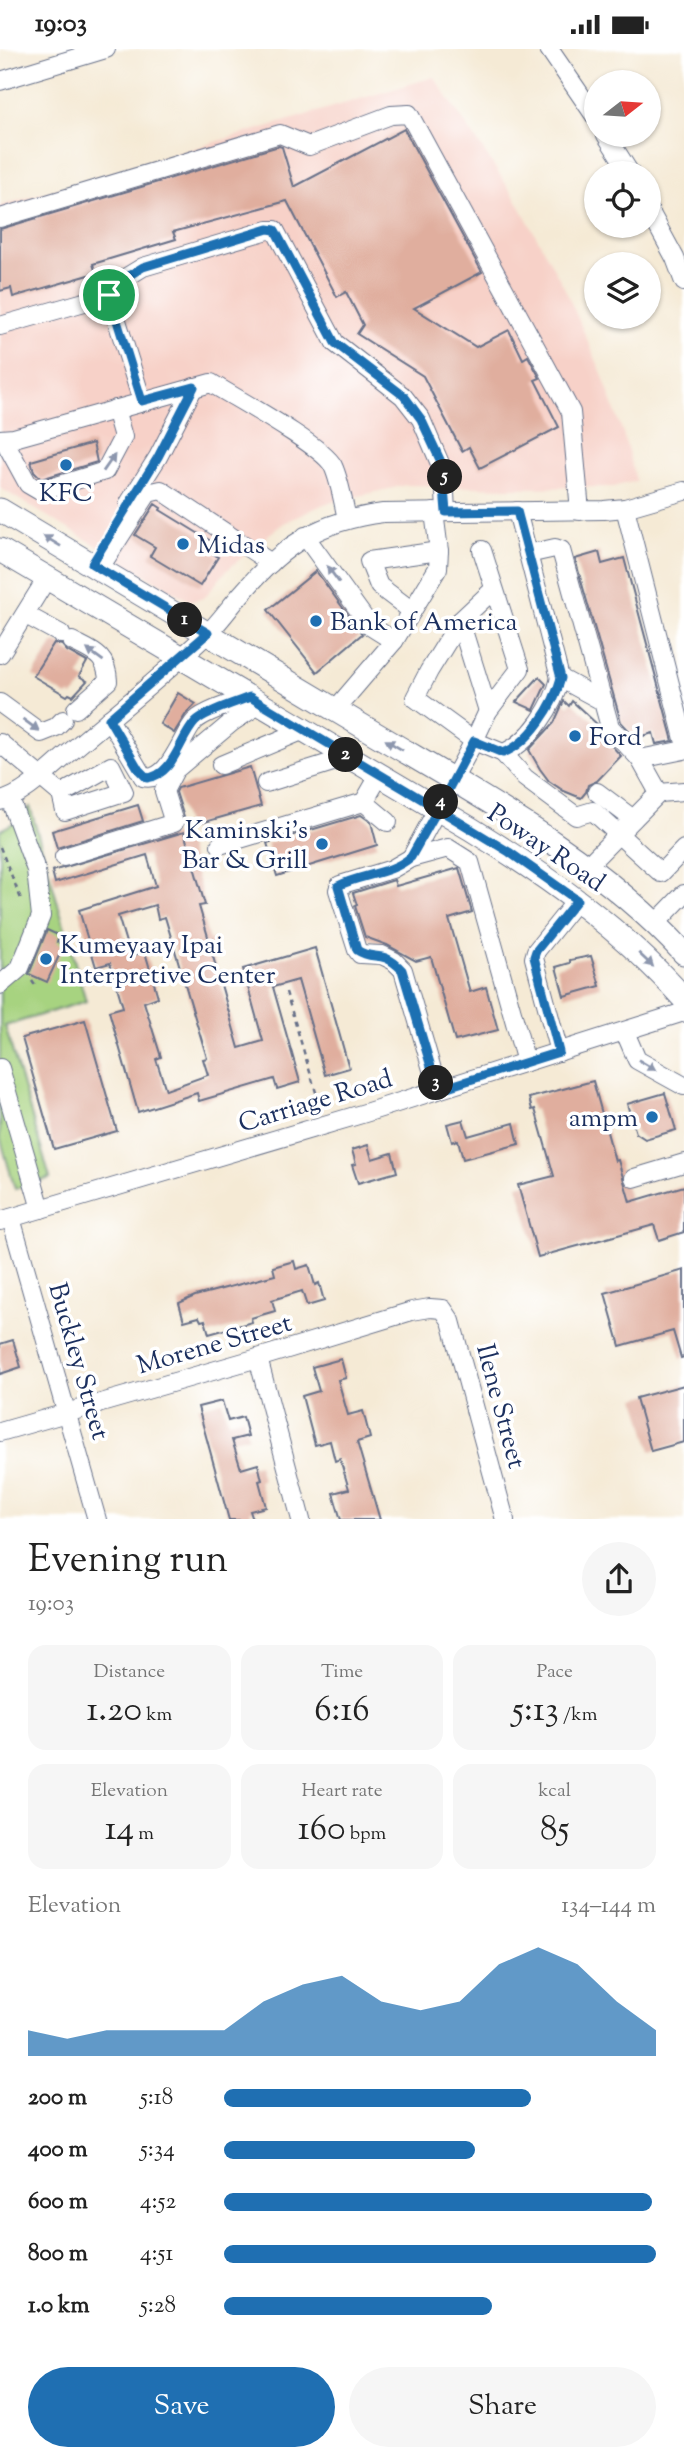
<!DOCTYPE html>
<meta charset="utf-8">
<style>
body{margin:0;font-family:"Sorts Mill Goudy",serif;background:#f6f6f6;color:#222;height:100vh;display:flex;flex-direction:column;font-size:26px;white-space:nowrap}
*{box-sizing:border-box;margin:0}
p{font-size:23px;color:#767676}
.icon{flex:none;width:38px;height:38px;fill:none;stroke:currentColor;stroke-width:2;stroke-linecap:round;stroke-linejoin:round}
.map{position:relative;height:1470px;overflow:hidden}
.panel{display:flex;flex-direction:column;background:#fff;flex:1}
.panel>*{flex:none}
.needle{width:46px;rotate:73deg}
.buttons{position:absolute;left:584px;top:21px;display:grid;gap:14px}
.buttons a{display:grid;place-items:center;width:77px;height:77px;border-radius:50%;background:#fff;box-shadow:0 2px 5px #0004;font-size:35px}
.pin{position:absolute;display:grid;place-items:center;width:60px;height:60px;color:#fff;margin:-30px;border:4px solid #fff;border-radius:50%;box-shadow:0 2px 7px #0007}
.km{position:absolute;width:35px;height:35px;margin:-18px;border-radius:50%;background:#222;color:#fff;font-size:19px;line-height:35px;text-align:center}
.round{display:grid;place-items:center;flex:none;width:74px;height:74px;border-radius:37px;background:#f6f6f6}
.headline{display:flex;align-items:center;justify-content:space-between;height:119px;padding:0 28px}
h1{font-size:38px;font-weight:600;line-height:52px}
.stats{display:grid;grid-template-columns:repeat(3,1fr);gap:10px;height:119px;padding:7px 28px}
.stats div{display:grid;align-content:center;border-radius:18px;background:#f6f6f6;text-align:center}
.stats b{font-size:35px;font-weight:600}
.stats small{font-size:19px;font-weight:400}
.stats p{font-size:19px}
.chart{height:196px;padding:14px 28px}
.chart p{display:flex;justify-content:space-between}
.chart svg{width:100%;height:126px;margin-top:7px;fill:#1f6fb2;opacity:.7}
.cta{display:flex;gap:14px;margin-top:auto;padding:14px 28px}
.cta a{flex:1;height:80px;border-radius:42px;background:#1f6fb2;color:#fff;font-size:28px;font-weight:600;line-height:80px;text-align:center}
.cta a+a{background:#f6f6f6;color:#222}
ul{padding:0 28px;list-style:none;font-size:23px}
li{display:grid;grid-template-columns:112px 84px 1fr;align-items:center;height:52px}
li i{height:18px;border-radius:9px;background:#1f6fb2}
.status{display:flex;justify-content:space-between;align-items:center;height:49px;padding:0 35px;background:#fff;direction:ltr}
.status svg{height:19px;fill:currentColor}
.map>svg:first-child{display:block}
.built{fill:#f7d1c8}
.green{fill:#a7d380;stroke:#61816f;stroke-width:2}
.building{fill:#e0ae9e;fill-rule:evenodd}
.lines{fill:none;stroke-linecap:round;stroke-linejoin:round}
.minor-casing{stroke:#677088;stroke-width:20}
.major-casing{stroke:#677088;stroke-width:25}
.path{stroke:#677088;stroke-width:2.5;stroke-dasharray:5 5;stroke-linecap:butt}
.minor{stroke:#fff;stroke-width:18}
.major{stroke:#fff;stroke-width:23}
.oneway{fill:#8d97ae}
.route-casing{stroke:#fff;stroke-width:14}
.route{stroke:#1f6fb2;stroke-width:9}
.poi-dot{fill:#1f6fb2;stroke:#fff;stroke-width:2.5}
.labels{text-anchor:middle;stroke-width:7;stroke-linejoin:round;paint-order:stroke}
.poi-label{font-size:26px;fill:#1b2f5e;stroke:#fff;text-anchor:start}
.street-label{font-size:26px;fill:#1b2f5e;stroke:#fff}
</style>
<div class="status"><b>19:03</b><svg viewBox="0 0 49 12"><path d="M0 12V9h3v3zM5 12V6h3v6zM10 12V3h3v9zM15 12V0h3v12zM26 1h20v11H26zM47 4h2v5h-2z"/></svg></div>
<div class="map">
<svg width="684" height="1471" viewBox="0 0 684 1471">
<rect width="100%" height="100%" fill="#fff"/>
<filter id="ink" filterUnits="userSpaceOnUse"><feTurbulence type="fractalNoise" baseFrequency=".0143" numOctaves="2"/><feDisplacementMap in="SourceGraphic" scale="14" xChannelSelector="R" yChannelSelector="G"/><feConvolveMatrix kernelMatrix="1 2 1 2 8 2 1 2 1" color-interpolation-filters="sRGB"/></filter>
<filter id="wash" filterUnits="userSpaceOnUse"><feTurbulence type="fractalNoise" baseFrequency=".00686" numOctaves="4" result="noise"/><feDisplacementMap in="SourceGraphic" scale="28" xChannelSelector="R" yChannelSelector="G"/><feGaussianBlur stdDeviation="1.57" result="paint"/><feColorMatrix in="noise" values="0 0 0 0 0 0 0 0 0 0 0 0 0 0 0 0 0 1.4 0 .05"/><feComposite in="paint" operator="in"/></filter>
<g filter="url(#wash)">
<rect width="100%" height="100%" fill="#f5ead5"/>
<polygon class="built" points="434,28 516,150 565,240 601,322 623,384 636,432 613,438 507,439 406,436 324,455 284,474 268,486 226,522 204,549 192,552 188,551 0,439 0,157"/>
<polygon class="green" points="30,758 86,952 5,977 50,1129 15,1140 0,1088 0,781 12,775"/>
<g id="blocks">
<g class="building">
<polygon points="404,80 482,223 414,259 476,298 509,281 523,310 528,307 540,329 535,331 559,378 480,419 469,398 462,402 423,327 357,285 363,276 346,243 337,248 287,152 173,183 176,190 93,215 96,224 13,248 11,239 0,242 0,180 279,97 282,98 294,138"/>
<polygon points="93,394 97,413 41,430 34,423 31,412"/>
<polygon points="155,455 161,459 160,461 214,494 209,502 218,508 200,537 150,507 155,498 135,486"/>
<polygon points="599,503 602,515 624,509 673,692 656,695 653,684 636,689 621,673 575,510"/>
<polygon points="316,522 362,585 317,623 268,561"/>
<polygon points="54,594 62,596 67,602 87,613 79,627 87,632 73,647 69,645 67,647 33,627"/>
<polygon points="539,628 546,635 534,661 516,653"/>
<polygon points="178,644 196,655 186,665 174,684 160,675"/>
<polygon points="564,652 569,657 572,652 598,676 602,686 621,707 597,732 588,736 586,743 581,749 564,742 549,732 540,720 529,701 554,674"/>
<polygon points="250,718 261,757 187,778 176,743 178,739"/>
<polygon points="138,756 143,772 57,799 52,782"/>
<polygon points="361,766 371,773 377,796 277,827 267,794"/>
<path d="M 184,783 L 205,856 L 199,857 L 209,891 L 213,890 L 216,903 L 212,904 L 239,999 L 263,992 L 243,920 L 315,899 L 349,1019 L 325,1026 L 298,931 L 273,938 L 300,1033 L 277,1040 L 274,1030 L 199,1052 L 197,1044 L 138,1063 L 109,962 L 123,958 L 110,914 L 96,918 L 79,861 L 156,837 L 147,806 L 55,834 L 52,822 ZM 155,856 L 158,870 L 165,868 L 207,1009 L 203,1010 L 208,1026 L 166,1041 L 156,1010 L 161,1008 L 144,953 L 158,948 L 145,903 L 130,907 L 118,867 Z"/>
<polygon points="459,819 472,863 449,870 470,943 486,938 498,981 455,992 431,908 416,912 387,896 365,888 355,857 357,856 353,844 394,831 396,837"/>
<polygon points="47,881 60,887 57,893 64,896 47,933 29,925"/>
<polygon points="591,907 600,937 564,947 556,918 570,914 570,911"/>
<polygon points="85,971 117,1082 54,1100 22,989"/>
<polygon points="593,1032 615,1112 618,1111 630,1153 684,1137 684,1183 659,1191 654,1176 538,1208 518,1136 554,1127 535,1060 532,1061 529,1049"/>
<polygon points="665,1044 676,1081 645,1090 636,1084 627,1055"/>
<polygon points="463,1071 468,1087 514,1074 519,1095 463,1110 458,1091 452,1093 447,1075"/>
<polygon points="368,1096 372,1110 392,1104 397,1123 358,1134 352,1116 356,1115 352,1101"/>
<polygon points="294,1212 296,1220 309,1216 315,1236 319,1234 324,1252 307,1257 302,1242 272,1251 275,1262 251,1269 252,1273 209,1285 205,1271 201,1272 199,1268 184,1272 179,1254 195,1247 275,1226 273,1218"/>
<polygon points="684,1221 684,1308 681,1309 673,1282 620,1297 605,1244"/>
<polygon points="13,1291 21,1318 0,1325 0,1295"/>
<polygon points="341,1310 346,1329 338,1331 348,1366 363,1362 370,1389 357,1393 380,1471 341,1471 333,1444 349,1440 340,1410 335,1412 330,1392 315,1396 302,1347 319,1342 312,1318"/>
<polygon points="684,1336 684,1393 651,1402 636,1349"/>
<polygon points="222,1352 228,1372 243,1368 248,1387 232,1391 241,1420 258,1415 262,1431 259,1432 266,1458 250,1462 253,1471 229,1471 198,1358"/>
</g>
</g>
</g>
<g filter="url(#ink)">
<use href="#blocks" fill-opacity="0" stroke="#677088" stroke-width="2"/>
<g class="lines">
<g class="minor-casing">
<g id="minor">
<polyline points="549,0 597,70"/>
<polyline points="0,32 106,0"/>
<polyline points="606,86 630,124"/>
<polyline points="649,161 675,209 684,233"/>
<polyline points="0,169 280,85 309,97 391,66 409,65 571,363 580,462"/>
<polyline points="109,246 142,352"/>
<polyline points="0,277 109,246 125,229 143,218 268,181 275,181 335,294 403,347 421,370 444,424 446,463"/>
<path d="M 0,390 L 14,389 L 211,334 C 235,349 322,396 333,417 C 340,432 343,453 347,470"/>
<polyline points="4,391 28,435 40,442 105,422 123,388 115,360"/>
<polyline points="129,454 158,408 194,338"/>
<polyline points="625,459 684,690"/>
<polyline points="517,462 560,629 604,653"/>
<polyline points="305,487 370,577 394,592"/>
<polyline points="482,501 520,620 488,662 474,692 415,649 429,622 460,572 494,540"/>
<polyline points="528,505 555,499 561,501 610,678 640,710 684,701"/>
<polyline points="99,520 148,444 161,441 271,514"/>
<polyline points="412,562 379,537 369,512 439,502"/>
<polyline points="26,566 61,585"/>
<polyline points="460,572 488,662"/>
<path d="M 72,592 C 93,603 107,606 108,632 L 76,660"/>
<polyline points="0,605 47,529"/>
<polyline points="0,654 41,684 56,678 63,671"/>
<polyline points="335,661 394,592 438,519 439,502 434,463"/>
<path d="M 109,670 L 139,721 L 143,728 C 169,735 181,687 195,672 C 205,662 236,653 250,648"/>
<polyline points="0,694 61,745 111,717 124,743 65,762 61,745"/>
<polyline points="503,704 525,729 576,767 593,762 661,824 684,800"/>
<polyline points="221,716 304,681"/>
<polyline points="266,734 349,708"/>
<polyline points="597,743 633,770"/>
<polyline points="659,744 684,742"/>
<path d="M 0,752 C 23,748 51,719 69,704 C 115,665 162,628 206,586 C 220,573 231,556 244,542 C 285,494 321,472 383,464 L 604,461 L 625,459 L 684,442"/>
<polyline points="364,753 388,773"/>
<polyline points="220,796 364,753 379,727"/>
<polyline points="64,808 174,774 164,742 175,721 231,674 261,654"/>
<path d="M 411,809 L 474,692 L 503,704 C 530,694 554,656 560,629"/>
<polyline points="586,818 659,744 640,710"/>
<polyline points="655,875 684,845"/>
<polyline points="0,936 20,919 41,867 36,821 10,750"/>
<polyline points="625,983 637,1011 684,1037"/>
<polyline points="559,1003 534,909 536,902 577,851"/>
<polyline points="0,1019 41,1160"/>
<polyline points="438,1041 403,921 394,912 382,906 360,905 357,901 338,841 340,836 392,820 411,809 448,799 470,813 526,1013"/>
<polyline points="634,1129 684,1114"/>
<polyline points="11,1169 97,1471"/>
<polyline points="0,1172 365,1064 684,963"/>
<polyline points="258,1309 301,1471"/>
<polyline points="0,1383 258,1309 412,1262 430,1259 443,1260 451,1272 505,1471"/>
</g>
</g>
<g class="major-casing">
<g id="major">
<path d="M 0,461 C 123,534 246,608 369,681 C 478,746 597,809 684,904"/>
<path d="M 0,501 L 471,780 C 549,828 623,881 684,950"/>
</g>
</g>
<g class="path">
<polyline points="0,798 21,850"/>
<polyline points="32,932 34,935 39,930"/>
<polyline points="286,943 321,1060"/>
</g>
<use href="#minor" class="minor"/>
<use href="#major" class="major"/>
</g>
<defs><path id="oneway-solid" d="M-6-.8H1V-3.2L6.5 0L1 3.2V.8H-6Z" transform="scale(1.75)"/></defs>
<g class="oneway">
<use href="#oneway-solid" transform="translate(109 414) rotate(-55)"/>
<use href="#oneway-solid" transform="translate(52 492) rotate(-149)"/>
<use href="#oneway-solid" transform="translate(333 525) rotate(-126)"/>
<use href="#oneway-solid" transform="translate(95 606) rotate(-144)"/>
<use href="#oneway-solid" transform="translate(31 676) rotate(36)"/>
<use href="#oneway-solid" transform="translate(394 696) rotate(-149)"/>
<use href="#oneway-solid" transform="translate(646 911) rotate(43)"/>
<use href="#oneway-solid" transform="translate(647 1016) rotate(31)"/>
</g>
</g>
<g class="lines" filter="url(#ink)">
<g class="route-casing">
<path id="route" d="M 109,246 L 142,352 L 194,338 L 158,408 L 92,515 L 208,584 L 109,670 L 139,721 L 147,729 C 174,726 179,690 195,673 C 204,663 237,653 250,648 L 438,760 L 411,808 C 390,826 361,825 338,837 L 357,901 C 374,913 381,899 402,921 L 438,1041 L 559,1003 L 534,908 L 536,902 L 577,851 L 509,803 L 438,760 L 474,692 L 503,704 C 530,694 554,656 561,629 L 517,462 L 446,463 L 442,415 L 421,370 L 404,347 L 335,294 L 275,181 L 268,180 L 143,218 L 125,229 L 109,246"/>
</g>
<use href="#route" class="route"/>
</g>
<g class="poi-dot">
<circle cx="66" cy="416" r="7"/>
<circle cx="183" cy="495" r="7"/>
<circle cx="316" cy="572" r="7"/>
<circle cx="575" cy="687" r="7"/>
<circle cx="322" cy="795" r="7"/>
<circle cx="46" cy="910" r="7"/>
<circle cx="652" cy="1068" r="7"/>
</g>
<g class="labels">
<g class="poi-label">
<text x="66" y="452" text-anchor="middle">KFC</text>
<text x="197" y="504">Midas</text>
<text x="330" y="581">Bank of America</text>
<text x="589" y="696">Ford</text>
<text x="308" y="789" text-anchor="end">Kaminski's<tspan x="308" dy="30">Bar &amp; Grill</tspan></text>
<text x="60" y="904">Kumeyaay Ipai<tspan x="60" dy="30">Interpretive Center</tspan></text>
<text x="638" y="1077" text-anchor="end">ampm</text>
</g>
<g class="street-label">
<text transform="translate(547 798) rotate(34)" y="9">Poway Road</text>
<text transform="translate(315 1051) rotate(-17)" y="9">Carriage Road</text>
<text transform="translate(214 1294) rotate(-16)" y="9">Morene Street</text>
<text transform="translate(80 1312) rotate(74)" y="9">Buckley Street</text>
<text transform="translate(502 1357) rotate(75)" y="9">Ilene Street</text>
</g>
</g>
</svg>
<div class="buttons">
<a><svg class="needle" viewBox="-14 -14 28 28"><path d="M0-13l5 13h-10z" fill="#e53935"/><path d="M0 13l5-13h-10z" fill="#767676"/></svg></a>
<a><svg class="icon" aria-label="locate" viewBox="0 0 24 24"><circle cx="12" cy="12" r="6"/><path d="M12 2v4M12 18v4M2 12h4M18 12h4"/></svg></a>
<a><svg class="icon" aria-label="layers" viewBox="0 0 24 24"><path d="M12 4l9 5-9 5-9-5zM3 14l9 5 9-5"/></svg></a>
</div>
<div class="pin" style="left:109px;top:246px;background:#1e9e55"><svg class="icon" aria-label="arrive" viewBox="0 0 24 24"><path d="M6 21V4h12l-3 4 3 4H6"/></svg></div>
<b class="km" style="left:185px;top:571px">1</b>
<b class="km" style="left:346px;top:706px">2</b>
<b class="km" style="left:436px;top:1034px">3</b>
<b class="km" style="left:441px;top:753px">4</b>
<b class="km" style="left:445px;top:428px">5</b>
</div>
<section class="panel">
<div class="headline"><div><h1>Evening run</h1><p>19:03</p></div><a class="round"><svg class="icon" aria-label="share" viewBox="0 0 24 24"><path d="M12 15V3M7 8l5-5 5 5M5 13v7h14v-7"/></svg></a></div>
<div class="stats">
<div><p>Distance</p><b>1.20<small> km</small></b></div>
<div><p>Time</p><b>6:16</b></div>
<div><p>Pace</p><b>5:13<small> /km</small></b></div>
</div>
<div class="stats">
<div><p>Elevation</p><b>14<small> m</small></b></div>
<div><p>Heart rate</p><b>160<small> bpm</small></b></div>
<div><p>kcal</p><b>85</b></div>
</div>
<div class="chart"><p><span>Elevation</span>134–144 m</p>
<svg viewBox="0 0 160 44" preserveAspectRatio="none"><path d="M0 44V35L10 38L20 35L30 35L40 35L50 35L60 25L70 19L80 16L90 25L100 28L110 25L120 12L130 6L140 12L150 25L160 35V44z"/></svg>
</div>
<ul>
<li><b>200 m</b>5:18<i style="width:71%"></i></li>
<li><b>400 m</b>5:34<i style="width:58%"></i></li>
<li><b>600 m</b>4:52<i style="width:99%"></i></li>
<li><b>800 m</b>4:51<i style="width:100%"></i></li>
<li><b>1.0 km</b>5:28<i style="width:62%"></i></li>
</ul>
<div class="cta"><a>Save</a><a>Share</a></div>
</section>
